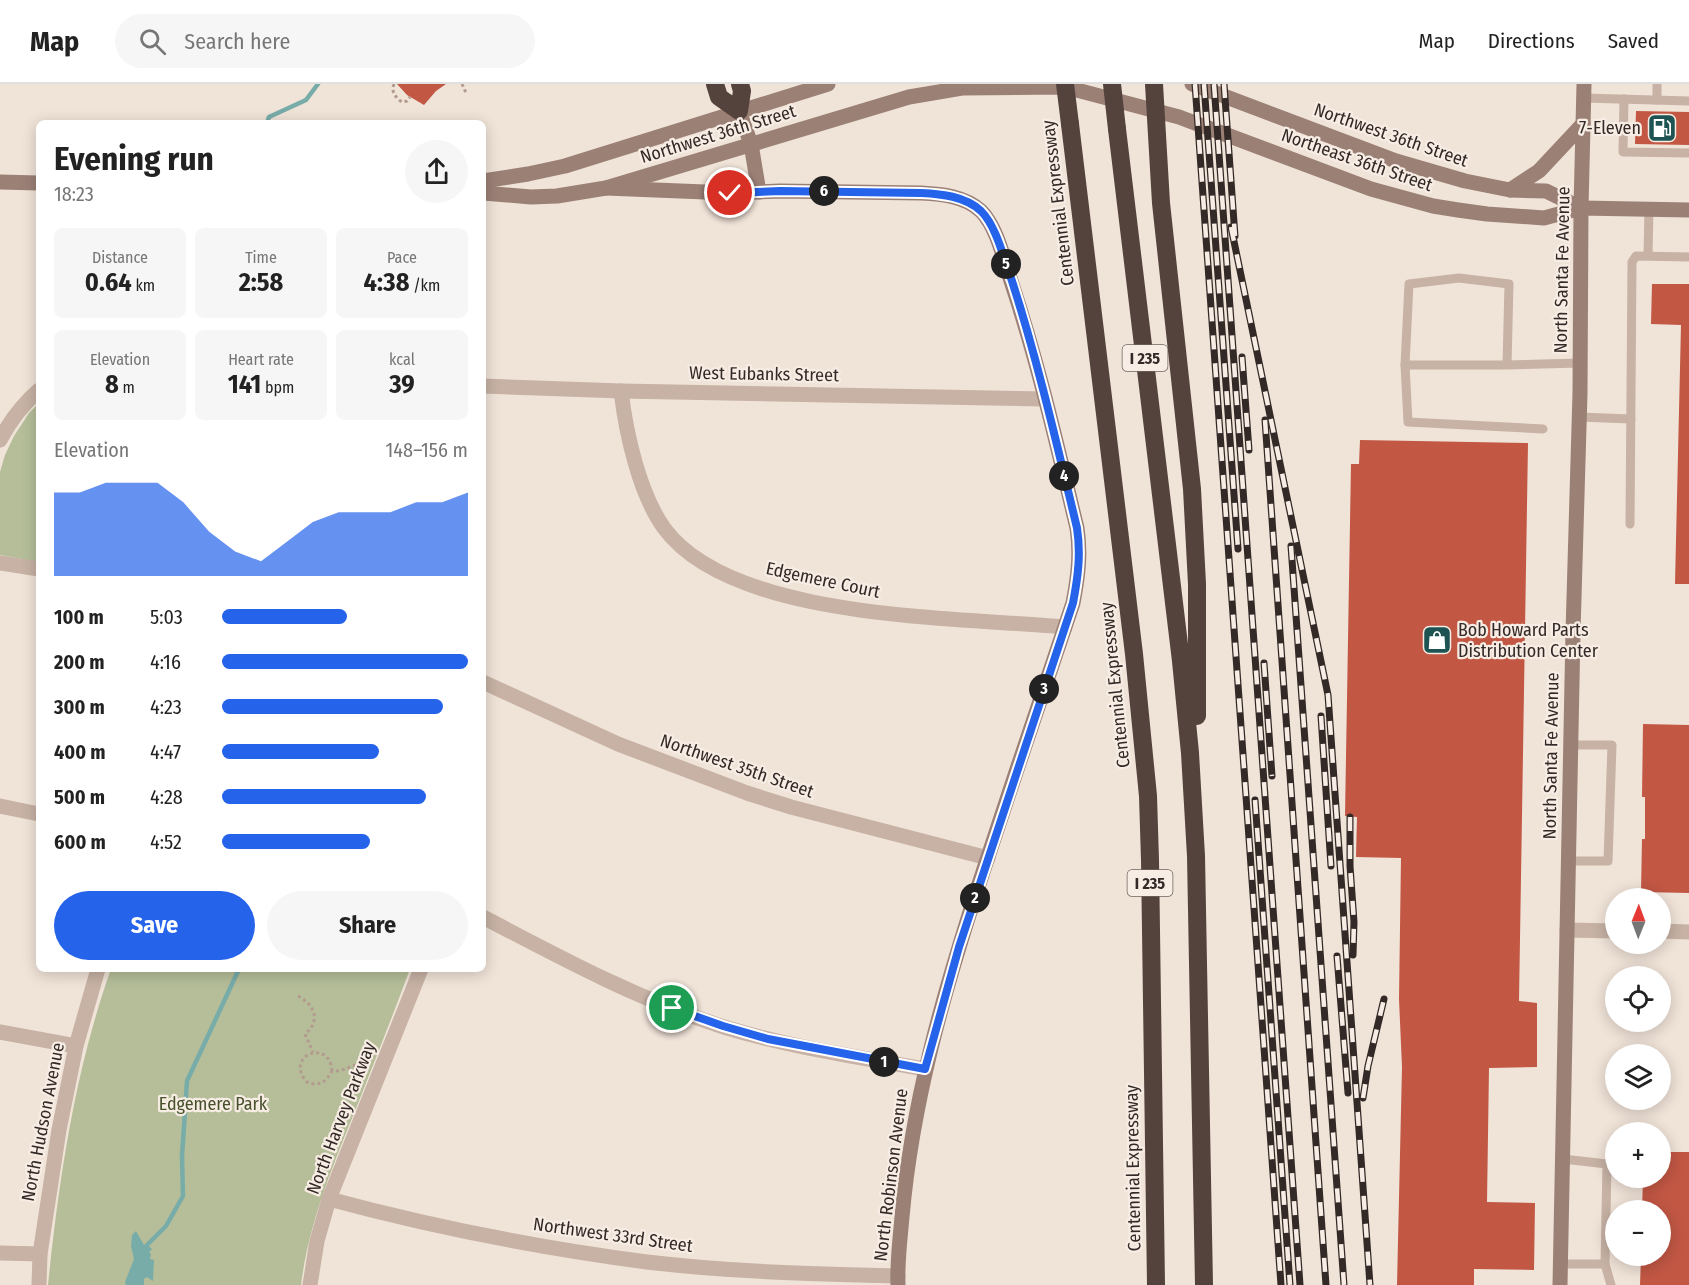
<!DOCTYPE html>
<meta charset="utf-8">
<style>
body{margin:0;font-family:"Fira Sans Condensed",sans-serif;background:#f6f6f6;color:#222;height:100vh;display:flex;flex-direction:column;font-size:22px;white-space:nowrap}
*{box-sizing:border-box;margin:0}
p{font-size:20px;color:#767676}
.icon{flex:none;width:33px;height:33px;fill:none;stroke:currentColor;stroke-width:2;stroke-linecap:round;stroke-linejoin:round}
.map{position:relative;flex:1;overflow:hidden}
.drawer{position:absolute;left:36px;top:36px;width:450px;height:852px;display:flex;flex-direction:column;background:#fff;border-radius:9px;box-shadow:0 3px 15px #0003}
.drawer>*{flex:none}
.needle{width:39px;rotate:1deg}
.tools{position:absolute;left:1605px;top:804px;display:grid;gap:12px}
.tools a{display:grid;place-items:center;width:66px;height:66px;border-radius:50%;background:#fff;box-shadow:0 3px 15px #0003;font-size:30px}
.pin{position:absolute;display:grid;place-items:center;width:51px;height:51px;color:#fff;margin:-26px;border:3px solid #fff;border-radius:50%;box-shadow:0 2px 6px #0007}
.km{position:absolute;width:30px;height:30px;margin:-15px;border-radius:50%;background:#222;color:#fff;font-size:16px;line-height:30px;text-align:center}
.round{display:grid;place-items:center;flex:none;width:63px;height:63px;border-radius:32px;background:#f6f6f6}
.overview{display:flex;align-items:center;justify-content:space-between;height:102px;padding:0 18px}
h1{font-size:33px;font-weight:700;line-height:45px}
.metrics{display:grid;grid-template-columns:repeat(3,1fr);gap:9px;height:102px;padding:6px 18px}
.metrics div{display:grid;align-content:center;border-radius:9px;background:#f6f6f6;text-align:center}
.metrics b{font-size:26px;font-weight:700}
.metrics small{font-size:16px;font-weight:400}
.metrics p{font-size:16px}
.chart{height:168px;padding:12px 18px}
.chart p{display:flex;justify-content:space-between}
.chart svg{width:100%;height:108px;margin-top:6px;fill:#2563eb;opacity:.7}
.cta{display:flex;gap:12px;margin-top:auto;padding:12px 18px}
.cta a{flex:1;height:69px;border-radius:36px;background:#2563eb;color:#fff;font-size:24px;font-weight:700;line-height:69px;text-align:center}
.cta a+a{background:#f6f6f6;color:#222}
ul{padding:0 18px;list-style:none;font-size:20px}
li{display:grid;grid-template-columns:96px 72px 1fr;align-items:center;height:45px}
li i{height:15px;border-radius:8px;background:#2563eb}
header{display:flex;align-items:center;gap:36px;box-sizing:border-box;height:84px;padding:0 30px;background:#fff;border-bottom:2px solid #e0e0e0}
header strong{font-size:28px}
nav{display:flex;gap:33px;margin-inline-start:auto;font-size:21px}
.search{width:420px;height:54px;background:#f6f6f6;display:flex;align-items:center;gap:15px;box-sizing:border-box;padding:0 21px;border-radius:33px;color:#767676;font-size:22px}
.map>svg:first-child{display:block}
.green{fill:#b5be99}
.water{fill:#78aca9}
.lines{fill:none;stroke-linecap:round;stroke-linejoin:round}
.stream{stroke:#78aca9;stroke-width:4.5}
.building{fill:#c25744}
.path{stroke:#b39b8f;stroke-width:3;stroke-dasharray:3 3;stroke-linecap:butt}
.lane{stroke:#c7b2a5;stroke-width:9}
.street{stroke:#c7b2a5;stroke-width:15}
.secondary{stroke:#9b8076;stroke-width:15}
.highway{stroke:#54423d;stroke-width:18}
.rail-casing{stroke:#332926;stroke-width:7}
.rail{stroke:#f8ede4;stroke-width:4.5;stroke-dasharray:14;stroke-linecap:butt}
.highway-bridge{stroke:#54423d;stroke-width:18}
.route-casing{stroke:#fff;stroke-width:12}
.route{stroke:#2563eb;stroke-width:8}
.labels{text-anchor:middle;stroke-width:4.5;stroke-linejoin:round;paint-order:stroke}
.shield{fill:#f8ede4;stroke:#6e645f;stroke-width:1.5}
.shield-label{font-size:16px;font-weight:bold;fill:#332926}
.poi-label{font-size:18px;fill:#332926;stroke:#f8ede4;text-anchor:end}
.street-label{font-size:18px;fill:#332926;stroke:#f8ede4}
.park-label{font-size:18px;fill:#46512b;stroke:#f8ede4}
</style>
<header>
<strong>Map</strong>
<div class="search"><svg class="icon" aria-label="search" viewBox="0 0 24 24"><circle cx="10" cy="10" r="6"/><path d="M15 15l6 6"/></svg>Search here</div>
<nav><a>Map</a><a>Directions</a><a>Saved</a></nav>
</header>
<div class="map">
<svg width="1689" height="1201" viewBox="0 0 1689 1201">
<rect width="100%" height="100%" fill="#f0e3d8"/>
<g class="green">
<polygon points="39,319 39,478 0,471 0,388 5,371 14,352 29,329"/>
<path d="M 111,885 L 410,885 C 393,931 375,976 357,1022 C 333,1081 309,1138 301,1201 L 48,1201 C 59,1095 75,986 111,885 Z"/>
</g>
<polygon class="water" points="136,1147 144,1161 146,1160 152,1165 149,1168 151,1170 150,1175 154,1176 153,1197 147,1193 144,1195 144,1201 126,1201 125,1198 134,1175 131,1162 132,1151"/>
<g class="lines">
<g class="stream">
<polyline points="267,39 269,33 306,16 318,0"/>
<polyline points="147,1161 166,1142 183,1112 182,1072 187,997 239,885"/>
</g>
</g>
<g class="building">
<polygon points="397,0 446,0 436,7 424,21 407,11"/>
<polygon points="1636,27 1689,28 1689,61 1635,60"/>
<polygon points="1652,200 1689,200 1689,500 1675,500 1681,241 1651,240"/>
<polygon points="1360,356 1528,359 1519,917 1537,919 1537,983 1489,984 1487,1118 1535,1119 1534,1186 1474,1185 1474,1201 1397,1201 1402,983 1399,915 1401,774 1356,773 1357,733 1345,732 1351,380 1359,380"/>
<polygon points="1643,640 1689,641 1689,809 1641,808 1642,755 1645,755 1645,713 1642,713"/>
<polygon points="1660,1068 1689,1068 1689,1201 1640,1201 1641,1172 1660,1172 1660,1126 1642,1126 1643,1094 1660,1094"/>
</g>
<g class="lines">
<g class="path">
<path d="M 394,0 C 391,8 395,13 402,18 L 407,17 L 410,13"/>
<polyline points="462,0 466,9"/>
<path d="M 298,912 C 315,921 321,937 305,950 L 313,968"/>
<path d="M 332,987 C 330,953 283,972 307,998 C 319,1003 326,998 332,987 C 348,988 350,978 366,982"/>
</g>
<g class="lane">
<polyline points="1584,14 1689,17"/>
<polyline points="1624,15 1623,68 1689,69"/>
<polyline points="1657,16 1657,0"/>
<polyline points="1648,171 1649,125"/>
<polyline points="1405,281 1408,338 1543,345"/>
<polyline points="1507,281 1509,200 1459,194 1409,200 1405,281 1507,281 1580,279"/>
<polyline points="1579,333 1631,335"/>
<polyline points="1630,440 1632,178 1636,172 1689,173"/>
<polyline points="1569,777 1608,777 1612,661 1571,661"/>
<polyline points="1561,1180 1605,1180 1607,1080 1563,1075"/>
<polyline points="1605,1180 1611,1201"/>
</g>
<g class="street">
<polyline points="483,302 621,307 1045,315"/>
<path d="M 621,307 C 626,349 639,409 664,444 C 732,537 959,533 1065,543"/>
<path d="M 0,356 C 10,337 23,320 39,306"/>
<polyline points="0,479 39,485"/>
<polyline points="483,598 618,660 747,709 791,723 988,774"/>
<polyline points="0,722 39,730"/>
<path d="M 483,833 C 561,874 639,916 724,943 C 789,963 858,973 925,985"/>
<polyline points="1567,846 1616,847"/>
<polyline points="1660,847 1689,848"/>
<polyline points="0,948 76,962"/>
<path d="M 329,1115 C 433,1143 540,1164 647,1178 C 730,1188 814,1190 898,1192"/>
<polyline points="0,1169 40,1170"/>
<polyline points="39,1201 40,1170 59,1046 76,962 98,885"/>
<polyline points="310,1201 317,1157 329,1115 421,885"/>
</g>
<g class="secondary">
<polyline points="1192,0 1396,77 1465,97 1510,106 1546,107 1581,124"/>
<polyline points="739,27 751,60 759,108"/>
<polyline points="483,97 528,90 565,82 828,0"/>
<polyline points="0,98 39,99"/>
<path d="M 606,104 L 730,109 L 780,107 L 921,109 C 941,110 965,112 981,127 C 997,143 1004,176 1011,197 C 1038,278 1057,361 1077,444 C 1081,470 1078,493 1073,519 C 1041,614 1009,708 978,803 C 943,911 912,1019 902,1133 C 900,1156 897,1178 898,1201"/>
<polyline points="1510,106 1539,87 1583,40"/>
<polyline points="483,109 531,113 557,112 606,104 909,13 962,4 1057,3 1073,5 1179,33 1371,105 1433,122 1458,126 1487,130 1544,134 1581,124 1689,126"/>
<polyline points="1560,1201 1573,548 1580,309 1581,124 1584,0"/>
</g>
<g class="highway">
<polyline points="715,0 719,13 739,27 742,7 740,0"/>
<polyline points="1154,0 1161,119 1192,405 1197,500 1197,632"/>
<polyline points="1070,40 1134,570 1148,712 1150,776 1156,1201"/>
<polyline points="1117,45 1181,577 1190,669 1196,772 1204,1201"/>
</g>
<g class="rail-casing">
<g id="rail">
<polyline points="1195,0 1281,1201"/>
<polyline points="1204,0 1238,465"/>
<polyline points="1214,0 1300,1201"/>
<polyline points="1224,0 1235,152"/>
<polyline points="1231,143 1328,611 1370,1201"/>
<polyline points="1242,273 1249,366"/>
<polyline points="1265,336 1326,1201"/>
<polyline points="1291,462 1344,1201"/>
<polyline points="1264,579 1272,692"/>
<polyline points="1321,632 1331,782"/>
<polyline points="1255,716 1290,1201"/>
<polyline points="1350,733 1350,782 1354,838 1353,871"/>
<polyline points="1337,872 1348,1009"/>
<polyline points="1363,1014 1368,982 1384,915"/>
</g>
</g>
<use href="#rail" class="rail"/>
<g class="highway-bridge">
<polyline points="1065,0 1070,40"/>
<polyline points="1112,0 1117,45"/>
</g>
</g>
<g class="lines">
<g class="route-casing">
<path id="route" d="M 672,924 L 723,942 L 768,955 L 925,985 L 959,863 L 1073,519 C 1078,493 1081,470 1077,444 C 1057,361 1038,278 1012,197 C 1004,176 997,143 981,127 C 965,112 941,110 921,109 L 780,107 L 730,109"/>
</g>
<use href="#route" class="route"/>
</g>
<defs>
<g id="fuel-square" transform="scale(1.5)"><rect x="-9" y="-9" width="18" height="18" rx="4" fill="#1d5352" stroke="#f8ede4"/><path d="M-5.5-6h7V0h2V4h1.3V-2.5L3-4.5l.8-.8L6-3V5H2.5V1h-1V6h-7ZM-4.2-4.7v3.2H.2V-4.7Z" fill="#fff"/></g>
<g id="shop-square" transform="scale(1.5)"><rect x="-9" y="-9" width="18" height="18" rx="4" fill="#1d5352" stroke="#f8ede4"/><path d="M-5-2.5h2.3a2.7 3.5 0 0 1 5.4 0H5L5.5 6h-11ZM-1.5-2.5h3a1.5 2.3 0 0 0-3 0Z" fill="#fff"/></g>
</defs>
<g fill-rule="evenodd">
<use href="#fuel-square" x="1662" y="44"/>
<use href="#shop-square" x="1437" y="556"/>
</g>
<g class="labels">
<g class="shield">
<rect x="1122.5" y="261" width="45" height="26" rx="4.5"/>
<rect x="1127.5" y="786" width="45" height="26" rx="4.5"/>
</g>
<g class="shield-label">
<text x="1145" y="280">I 235</text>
<text x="1150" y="805">I 235</text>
</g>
<g class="poi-label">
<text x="1641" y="50">7-Eleven</text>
<text x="1458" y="552" text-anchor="start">Bob Howard Parts<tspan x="1458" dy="21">Distribution Center</tspan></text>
</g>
<g class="street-label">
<text transform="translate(718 50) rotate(-17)" y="6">Northwest 36th Street</text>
<text transform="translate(1391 51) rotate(19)" y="6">Northwest 36th Street</text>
<text transform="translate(1357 76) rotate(19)" y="6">Northeast 36th Street</text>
<text transform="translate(1058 119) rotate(-97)" y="6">Centennial Expressway</text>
<text transform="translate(1562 186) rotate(-89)" y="6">North Santa Fe Avenue</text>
<text transform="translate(764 290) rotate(1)" y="6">West Eubanks Street</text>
<text transform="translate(823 496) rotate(12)" y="6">Edgemere Court</text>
<text transform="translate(1115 601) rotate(-96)" y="6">Centennial Expressway</text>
<text transform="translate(1551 672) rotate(-89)" y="6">North Santa Fe Avenue</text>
<text transform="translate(737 682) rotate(19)" y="6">Northwest 35th Street</text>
<text transform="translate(341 1034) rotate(-69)" y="6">North Harvey Parkway</text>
<text transform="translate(43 1038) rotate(-79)" y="6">North Hudson Avenue</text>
<text transform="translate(1133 1084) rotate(-91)" y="6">Centennial Expressway</text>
<text transform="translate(891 1091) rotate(-83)" y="6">North Robinson Avenue</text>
<text transform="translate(613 1151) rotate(8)" y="6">Northwest 33rd Street</text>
</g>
<g class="park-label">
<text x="213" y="1026">Edgemere Park</text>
</g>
</g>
</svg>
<div class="tools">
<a><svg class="needle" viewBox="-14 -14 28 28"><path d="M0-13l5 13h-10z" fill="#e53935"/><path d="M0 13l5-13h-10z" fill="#767676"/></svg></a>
<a><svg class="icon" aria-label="locate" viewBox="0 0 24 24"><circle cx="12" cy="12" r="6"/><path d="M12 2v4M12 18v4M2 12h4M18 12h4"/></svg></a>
<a><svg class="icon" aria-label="layers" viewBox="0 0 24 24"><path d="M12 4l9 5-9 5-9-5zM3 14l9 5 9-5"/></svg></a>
<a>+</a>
<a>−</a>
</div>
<div class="pin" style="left:672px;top:924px;background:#1e9e55"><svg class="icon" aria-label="arrive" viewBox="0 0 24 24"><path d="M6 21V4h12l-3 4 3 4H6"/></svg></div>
<div class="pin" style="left:730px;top:109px;background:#d93025"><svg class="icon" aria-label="check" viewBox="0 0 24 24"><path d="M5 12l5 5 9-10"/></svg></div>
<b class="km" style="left:884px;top:978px">1</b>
<b class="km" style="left:975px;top:814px">2</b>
<b class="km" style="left:1044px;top:605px">3</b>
<b class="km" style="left:1064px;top:392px">4</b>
<b class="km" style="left:1006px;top:180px">5</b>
<b class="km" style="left:824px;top:107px">6</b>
<section class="drawer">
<div class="overview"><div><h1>Evening run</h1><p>18:23</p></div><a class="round"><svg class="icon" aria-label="share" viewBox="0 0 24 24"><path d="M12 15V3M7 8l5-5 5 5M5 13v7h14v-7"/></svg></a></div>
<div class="metrics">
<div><p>Distance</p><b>0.64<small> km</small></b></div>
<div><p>Time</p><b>2:58</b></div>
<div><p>Pace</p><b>4:38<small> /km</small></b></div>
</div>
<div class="metrics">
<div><p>Elevation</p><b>8<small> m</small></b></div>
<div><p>Heart rate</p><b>141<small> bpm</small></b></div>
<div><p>kcal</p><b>39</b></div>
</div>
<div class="chart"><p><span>Elevation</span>148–156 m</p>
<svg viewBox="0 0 160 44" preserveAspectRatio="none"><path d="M0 44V10L10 10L20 6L30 6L40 6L50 14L60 26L70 34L80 38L90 30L100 22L110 18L120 18L130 18L140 14L150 14L160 10V44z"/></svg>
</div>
<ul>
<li><b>100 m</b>5:03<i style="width:51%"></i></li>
<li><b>200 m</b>4:16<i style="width:100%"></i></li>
<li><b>300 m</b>4:23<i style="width:90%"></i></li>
<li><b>400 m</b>4:47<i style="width:64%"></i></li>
<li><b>500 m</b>4:28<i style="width:83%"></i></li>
<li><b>600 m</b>4:52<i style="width:60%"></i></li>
</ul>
<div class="cta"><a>Save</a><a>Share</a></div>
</section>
</div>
